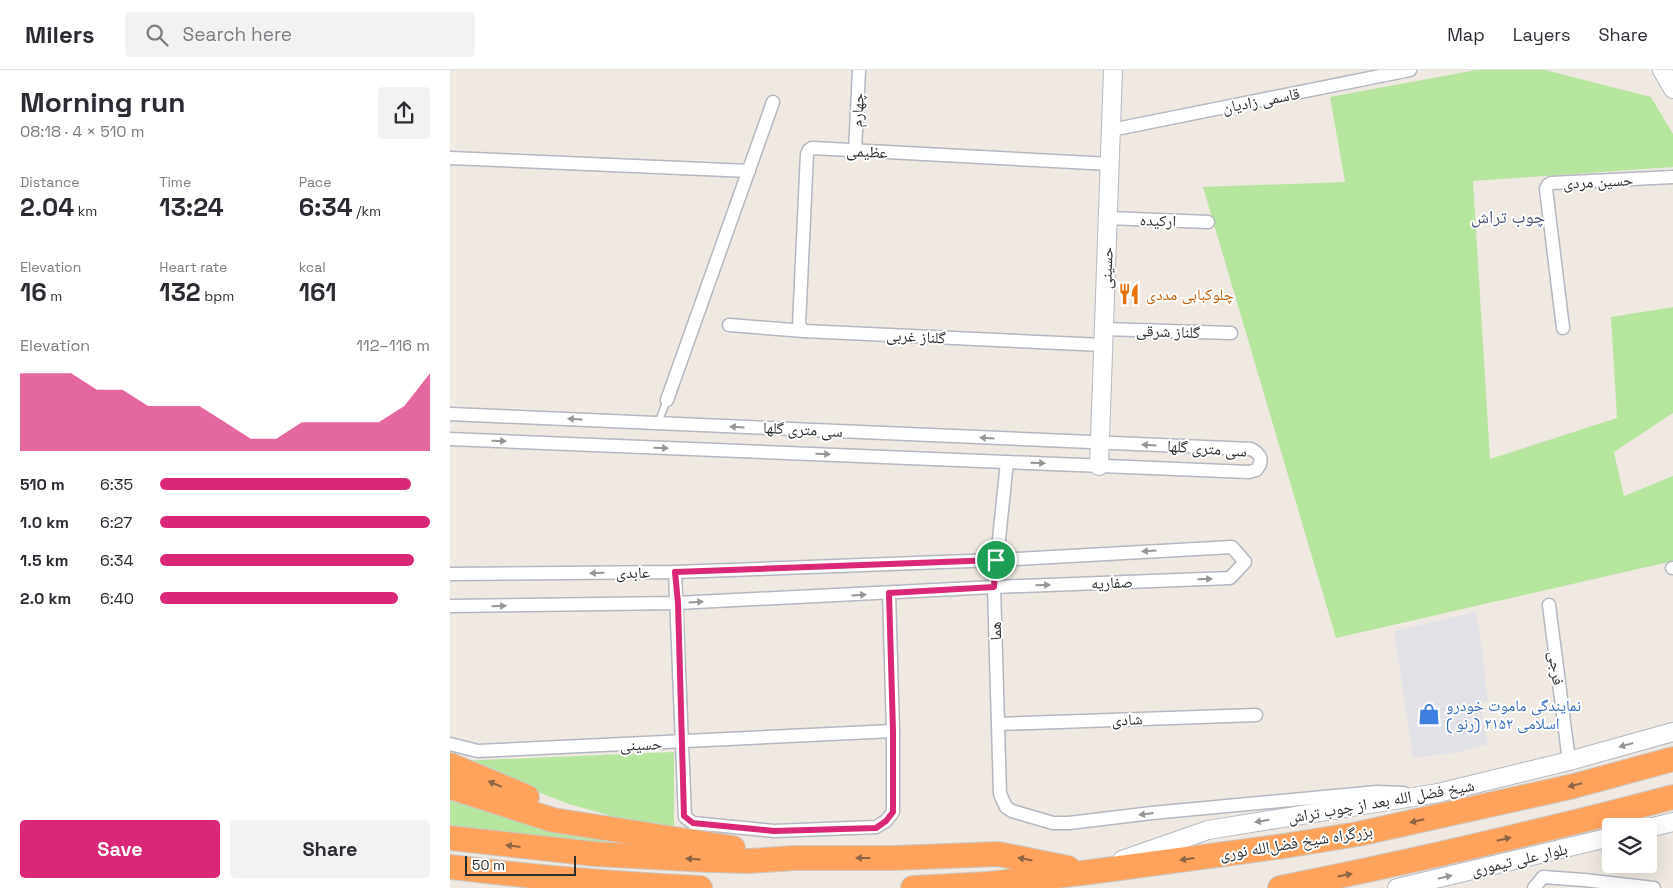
<!DOCTYPE html>
<meta charset="utf-8">
<style>
body{margin:0;font-family:"Space Grotesk","Noto Naskh Arabic",sans-serif;background:#f2f2f3;color:#2b2b33;height:100vh;display:flex;flex-direction:column;font-size:19px;white-space:nowrap}
*{box-sizing:border-box;margin:0}
p{font-size:16px;color:#7c7c81}
.icon{flex:none;width:28px;height:28px;fill:none;stroke:currentColor;stroke-width:2;stroke-linecap:round;stroke-linejoin:round}
.map{position:relative;flex:1;overflow:hidden}
.sheet{display:flex;flex-direction:column;background:#fff;width:450px}
.sheet>*{flex:none}
.buttons{position:absolute;left:1152px;top:748px;display:grid;gap:10px}
.buttons a{display:grid;place-items:center;width:55px;height:55px;border-radius:5px;background:#fff;box-shadow:0 5px 20px #0002;font-size:25px}
.scale{position:absolute;left:15px;bottom:12px;width:111px;box-sizing:border-box;padding-left:5px;border:2px solid #2e2e2e;border-top:0;font-size:14px;line-height:18px;white-space:nowrap;color:#2e2e2e;-webkit-text-stroke:4px #fff;paint-order:stroke}
.pin{position:absolute;display:grid;place-items:center;width:42px;height:42px;color:#fff;margin:-21px;border:2px solid #fff;border-radius:50%;box-shadow:0 1px 5px #0007}
.round{display:grid;place-items:center;flex:none;width:52px;height:52px;border-radius:5px;background:#f2f2f3}
.headline{display:flex;align-items:center;justify-content:space-between;height:85px;padding:0 20px}
h1{font-size:28px;font-weight:800;line-height:38px}
.figures{display:grid;grid-template-columns:repeat(3,1fr);gap:8px;height:85px;padding:5px 20px}
.figures div{display:grid;align-content:center}
.figures b{font-size:25px;font-weight:800}
.figures small{font-size:14px;font-weight:400}
.figures p{font-size:14px}
.chart{height:140px;padding:10px 20px}
.chart p{display:flex;justify-content:space-between}
.chart svg{width:100%;height:90px;margin-top:5px;fill:#db2777;opacity:.7}
.primary-button{display:flex;gap:10px;margin-top:auto;padding:10px 20px}
.primary-button a{flex:1;height:58px;border-radius:5px;background:#db2777;color:#fff;font-size:20px;font-weight:800;line-height:58px;text-align:center}
.primary-button a+a{background:#f2f2f3;color:#2b2b33}
ul{padding:0 20px;list-style:none;font-size:16px}
li{display:grid;grid-template-columns:80px 60px 1fr;align-items:center;height:38px}
li i{height:12px;border-radius:6px;background:#db2777}
header{display:flex;align-items:center;gap:30px;box-sizing:border-box;height:70px;padding:0 25px;background:#fff;border-bottom:1px solid #e1e1e2}
header strong{font-size:24px}
nav{display:flex;gap:28px;margin-inline-start:auto;font-size:18px}
.search{width:350px;height:45px;background:#f2f2f3;display:flex;align-items:center;gap:12px;box-sizing:border-box;padding:0 18px;border-radius:5px;color:#7c7c81;font-size:19px}
main{display:flex;flex:1;min-height:0}
.map>svg:first-child{display:block}
.industrial{fill:#e3e1e8}
.green{fill:#b6e59e}
.lines{fill:none;stroke-linecap:round;stroke-linejoin:round}
.lane-casing{stroke:#b4b7c1;stroke-width:9}
.street-casing{stroke:#b4b7c1;stroke-width:15}
.secondary-casing{stroke:#b4b7c1;stroke-width:20}
.highway-casing{stroke:#c9c9c9;stroke-width:26}
.lane{stroke:#fff;stroke-width:6}
.street{stroke:#fff;stroke-width:12}
.secondary{stroke:#fff;stroke-width:18}
.highway{stroke:#ffa35c;stroke-width:24}
.oneway{fill:#969696}
.oneway2{fill:#8c6343}
.route-casing{stroke:#fff;stroke-width:10}
.route{stroke:#db2777;stroke-width:6}
.labels{text-anchor:middle;stroke-width:4;stroke-linejoin:round;paint-order:stroke}
.street-label{font-size:16px;fill:#2e2e2e;stroke:#fff}
.food-label{font-size:16px;fill:#c56008;stroke:#fff;text-anchor:start}
.shop-label{font-size:16px;fill:#366cbe;stroke:#fff;text-anchor:start}
.neighbourhood-label{font-size:18px;fill:#4d5680;stroke:#fff}
</style>
<header>
<strong>Milers</strong>
<div class="search"><svg class="icon" aria-label="search" viewBox="0 0 24 24"><circle cx="10" cy="10" r="6"/><path d="M15 15l6 6"/></svg>Search here</div>
<nav><a>Map</a><a>Layers</a><a>Share</a></nav>
</header>
<main>
<section class="sheet">
<div class="headline"><div><h1>Morning run</h1><p>08:18 · 4 × 510 m</p></div><a class="round"><svg class="icon" aria-label="share" viewBox="0 0 24 24"><path d="M12 15V3M7 8l5-5 5 5M5 13v7h14v-7"/></svg></a></div>
<div class="figures">
<div><p>Distance</p><b>2.04<small> km</small></b></div>
<div><p>Time</p><b>13:24</b></div>
<div><p>Pace</p><b>6:34<small> /km</small></b></div>
</div>
<div class="figures">
<div><p>Elevation</p><b>16<small> m</small></b></div>
<div><p>Heart rate</p><b>132<small> bpm</small></b></div>
<div><p>kcal</p><b>161</b></div>
</div>
<div class="chart"><p><span>Elevation</span>112–116 m</p>
<svg viewBox="0 0 160 44" preserveAspectRatio="none"><path d="M0 44V6L10 6L20 6L30 14L40 14L50 22L60 22L70 22L80 30L90 38L100 38L110 30L120 30L130 30L140 30L150 22L160 6V44z"/></svg>
</div>
<ul>
<li><b>510 m</b>6:35<i style="width:93%"></i></li>
<li><b>1.0 km</b>6:27<i style="width:100%"></i></li>
<li><b>1.5 km</b>6:34<i style="width:94%"></i></li>
<li><b>2.0 km</b>6:40<i style="width:88%"></i></li>
</ul>
<div class="primary-button"><a>Save</a><a>Share</a></div>
</section>
<div class="map">
<svg width="1223" height="818" viewBox="0 0 1223 818">
<rect width="100%" height="100%" fill="#efe9e1"/>
<polygon class="industrial" points="1025,542 1031,571 1038,631 1032,632 1033,652 1038,674 1010,682 963,688 944,561"/>
<g class="green">
<polygon points="1026,0 1095,0 1201,27 1223,64 1223,97 1023,111 1040,389 1167,348 1161,247 1223,237 1223,343 1164,382 1174,426 1223,406 1223,491 886,568 753,117 895,112 880,27"/>
<polygon points="224,682 224,762 183,752 119,734 7,691"/>
<polygon points="0,727 291,787 0,764"/>
</g>
<g class="lines">
<g class="lane-casing">
<polyline id="lane" points="208,353 217,330"/>
</g>
<g class="street-casing">
<g id="street">
<polyline points="661,60 960,0"/>
<polyline points="405,81 409,0"/>
<polyline points="0,88 299,101"/>
<polyline points="658,148 758,152"/>
<polyline points="279,255 354,261 653,275"/>
<polyline points="1113,258 1096,119 1098,115 1101,113 1223,107"/>
<polyline points="654,259 781,263"/>
<polyline points="354,261 349,255 357,84 359,80 362,78 660,94"/>
<polyline points="217,330 323,32"/>
<path d="M 0,344 L 801,379 C 811,384 814,391 806,400 L 799,402 L 0,369"/>
<polyline points="557,392 544,517 550,724 556,737 562,741 603,753 619,753 702,743 927,722 954,723"/>
<polyline points="1222,498 1223,498"/>
<polyline points="225,502 235,747 243,753 324,761 426,757 436,751 443,742 443,661 439,523"/>
<polyline points="0,504 225,502 546,490 782,477 795,492 780,508 544,517 227,533 0,536"/>
<polyline points="1099,535 1119,691"/>
<polyline points="548,654 806,645"/>
<polyline points="0,674 28,681 443,661"/>
<polyline points="1084,818 1093,807 1134,810 1204,818"/>
</g>
</g>
<g class="secondary-casing">
<g id="secondary">
<polyline points="1212,0 1223,19"/>
<polyline points="649,396 663,0"/>
<polyline points="1199,758 1223,752"/>
<polyline points="672,790 758,760 988,723 1119,691 1223,662"/>
<polyline points="947,818 1161,767"/>
</g>
</g>
<g class="highway-casing">
<g id="highway">
<polyline points="0,695 77,727"/>
<polyline points="0,717 103,750 283,778"/>
<polyline points="0,768 145,784 258,790 299,791 344,788 445,788 548,784 618,798"/>
<path d="M 0,797 C 83,807 166,814 250,818"/>
<polyline points="463,818 538,814 640,802 834,776 908,764 1124,716 1223,689"/>
<path d="M 830,818 C 962,792 1093,761 1223,727"/>
</g>
</g>
<use href="#lane" class="lane"/>
<use href="#street" class="street"/>
<use href="#secondary" class="secondary"/>
<use href="#highway" class="highway"/>
</g>
<defs><path id="oneway-solid" d="M-6-.8H1V-3.2L6.5 0L1 3.2V.8H-6Z" transform="scale(1.25)"/></defs>
<g class="oneway">
<use href="#oneway-solid" transform="translate(125 349) rotate(-177)"/>
<use href="#oneway-solid" transform="translate(287 357) rotate(-177)"/>
<use href="#oneway-solid" transform="translate(537 368) rotate(-177)"/>
<use href="#oneway-solid" transform="translate(49 371) rotate(2)"/>
<use href="#oneway-solid" transform="translate(699 375) rotate(-177)"/>
<use href="#oneway-solid" transform="translate(211 378) rotate(2)"/>
<use href="#oneway-solid" transform="translate(373 384) rotate(2)"/>
<use href="#oneway-solid" transform="translate(588 393) rotate(2)"/>
<use href="#oneway-solid" transform="translate(699 481) rotate(177)"/>
<use href="#oneway-solid" transform="translate(147 503) rotate(179)"/>
<use href="#oneway-solid" transform="translate(755 509) rotate(-2)"/>
<use href="#oneway-solid" transform="translate(593 515) rotate(-2)"/>
<use href="#oneway-solid" transform="translate(409 525) rotate(-3)"/>
<use href="#oneway-solid" transform="translate(246 532) rotate(-3)"/>
<use href="#oneway-solid" transform="translate(49 536) rotate(-1)"/>
<use href="#oneway-solid" transform="translate(1176 675) rotate(164)"/>
<use href="#oneway-solid" transform="translate(696 744) rotate(173)"/>
<use href="#oneway-solid" transform="translate(812 751) rotate(171)"/>
<use href="#oneway-solid" transform="translate(995 807) rotate(-13)"/>
</g>
<g class="oneway2">
<use href="#oneway-solid" transform="translate(45 714) rotate(-157)"/>
<use href="#oneway-solid" transform="translate(1125 715) rotate(166)"/>
<use href="#oneway-solid" transform="translate(967 751) rotate(167)"/>
<use href="#oneway-solid" transform="translate(1054 769) rotate(-13)"/>
<use href="#oneway-solid" transform="translate(63 776) rotate(-173)"/>
<use href="#oneway-solid" transform="translate(413 788) rotate(180)"/>
<use href="#oneway-solid" transform="translate(243 789) rotate(-177)"/>
<use href="#oneway-solid" transform="translate(575 789) rotate(-169)"/>
<use href="#oneway-solid" transform="translate(737 789) rotate(172)"/>
<use href="#oneway-solid" transform="translate(895 805) rotate(-11)"/>
</g>
<g class="lines">
<g class="route-casing">
<polygon id="route" points="546,490 544,517 439,523 443,661 443,742 436,751 426,758 324,761 243,753 234,746 228,533 225,502"/>
</g>
<use href="#route" class="route"/>
</g>
<defs>
<g id="restaurant-bare" transform="scale(1.725)"><path d="M-5-6h1v4h1v-4h1v4h1v-4h1v5L-1.5 .5V6h-2V.5L-5-1ZM5-6V6H3V1.5H1.5Q1.5-4 5-6Z" fill="#e8710a" stroke="#fff" stroke-width="2.5" paint-order="stroke"/></g>
<g id="shop-bare" transform="scale(1.725)"><path d="M-5-2.5h2.3a2.7 3.5 0 0 1 5.4 0H5L5.5 6h-11ZM-1.5-2.5h3a1.5 2.3 0 0 0-3 0Z" fill="#3f7fe0" stroke="#fff" stroke-width="2.5" paint-order="stroke"/></g>
</defs>
<g fill-rule="evenodd">
<use href="#restaurant-bare" x="679" y="224"/>
<use href="#shop-bare" x="979" y="644"/>
</g>
<g class="labels">
<g class="street-label">
<text transform="translate(811 30) rotate(-11)" y="6">قاسمی زادیان</text>
<text transform="translate(407 40) rotate(-87)" y="6">چهارم</text>
<text transform="translate(417 81) rotate(3)" y="6">عظیمی</text>
<text transform="translate(1148 111) rotate(-3)" y="6">حسین مردی</text>
<text transform="translate(708 150) rotate(2)" y="6">ارکیده</text>
<text transform="translate(656 198) rotate(-88)" y="6">حسینی</text>
<text transform="translate(718 261) rotate(2)" y="6">گلناز شرقی</text>
<text transform="translate(466 266) rotate(3)" y="6">گلناز غربی</text>
<text transform="translate(353 359) rotate(3)" y="6">سی متری گلها</text>
<text transform="translate(757 378) rotate(4)" y="6">سی متری گلها</text>
<text transform="translate(183 502) rotate(-1)" y="6">عابدی</text>
<text transform="translate(662 512) rotate(-2)" y="6">صفاریه</text>
<text transform="translate(545 561) rotate(-92)" y="6">هما</text>
<text transform="translate(1107 598) rotate(83)" y="6">فرجی</text>
<text transform="translate(677 649) rotate(-2)" y="6">شادی</text>
<text transform="translate(191 674) rotate(-2)" y="6">حسینی</text>
<text transform="translate(931 731) rotate(-10)" y="6">شیخ فضل الله بعد از چوب تراش</text>
<text transform="translate(846 772) rotate(-9)" y="6">بزرگراه شیخ فضل‌الله نوری</text>
<text transform="translate(1069 789) rotate(-13)" y="6">بلوار علی تیموری</text>
</g>
<g class="food-label">
<text x="696" y="230">چلوکبابی مددی</text>
</g>
<g class="shop-label">
<text x="996" y="641">نمایندگی ماموت خودرو<tspan x="996" dy="18">( رنو) اسلامی ۲۱۵۲</tspan></text>
</g>
<g class="neighbourhood-label">
<text x="1058" y="153">چوب تراش</text>
</g>
</g>
</svg>
<div class="buttons">
<a><svg class="icon" aria-label="layers" viewBox="0 0 24 24"><path d="M12 4l9 5-9 5-9-5zM3 14l9 5 9-5"/></svg></a>
</div>
<div class="scale">50 m</div>
<div class="pin" style="left:546px;top:490px;background:#1e9e55"><svg class="icon" aria-label="arrive" viewBox="0 0 24 24"><path d="M6 21V4h12l-3 4 3 4H6"/></svg></div>
</div>
</main>
